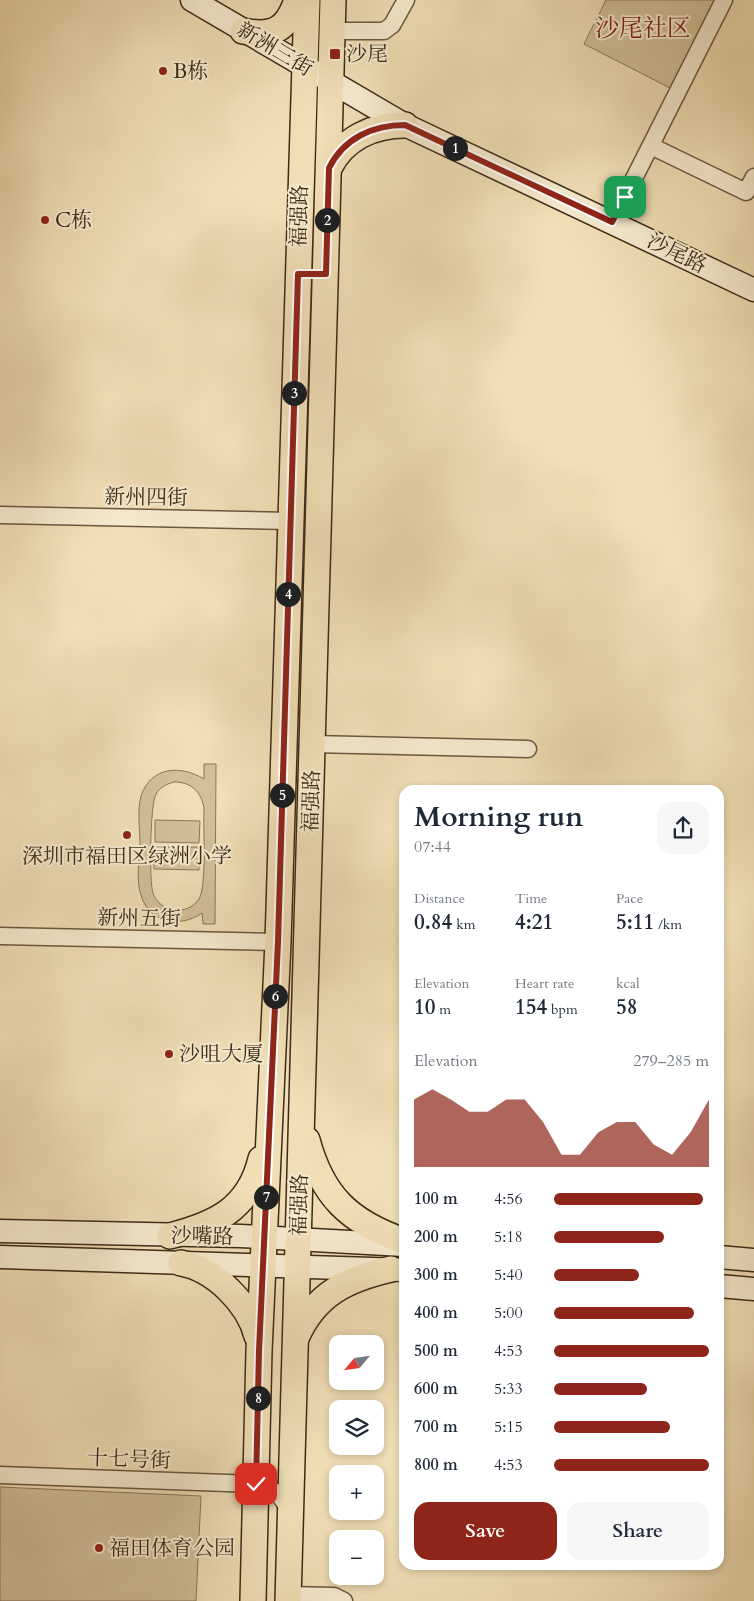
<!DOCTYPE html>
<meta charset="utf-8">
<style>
body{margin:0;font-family:Cardo,"Noto Serif SC",serif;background:#f6f6f7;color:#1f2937;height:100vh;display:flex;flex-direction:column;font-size:19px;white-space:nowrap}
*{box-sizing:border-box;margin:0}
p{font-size:16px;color:#747a83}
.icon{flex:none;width:28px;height:28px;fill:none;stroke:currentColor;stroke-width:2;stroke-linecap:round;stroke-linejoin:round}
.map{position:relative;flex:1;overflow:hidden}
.panel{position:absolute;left:399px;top:785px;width:325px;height:785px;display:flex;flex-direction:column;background:#fff;border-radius:15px;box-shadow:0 2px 8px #0003}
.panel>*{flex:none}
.needle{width:32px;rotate:241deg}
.controls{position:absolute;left:329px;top:1335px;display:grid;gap:10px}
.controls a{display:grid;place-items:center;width:55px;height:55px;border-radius:10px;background:#fff;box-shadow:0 2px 8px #0003;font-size:25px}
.pin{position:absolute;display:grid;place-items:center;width:42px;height:42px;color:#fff;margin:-21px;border-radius:10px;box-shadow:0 2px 8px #0006}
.km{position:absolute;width:25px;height:25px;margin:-12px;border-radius:50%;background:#222;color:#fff;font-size:14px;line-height:25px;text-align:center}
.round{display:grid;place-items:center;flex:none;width:52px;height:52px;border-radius:15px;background:#f6f6f7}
.summary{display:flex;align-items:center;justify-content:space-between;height:85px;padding:0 15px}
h1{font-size:28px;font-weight:700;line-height:38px}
.figures{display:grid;grid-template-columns:repeat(3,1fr);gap:8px;height:85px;padding:5px 15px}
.figures div{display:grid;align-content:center}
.figures b{font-size:21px;font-weight:700}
.figures small{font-size:14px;font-weight:400}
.figures p{font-size:14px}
.chart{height:140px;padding:10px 15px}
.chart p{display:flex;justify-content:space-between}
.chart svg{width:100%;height:90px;margin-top:5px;fill:#8f2418;opacity:.7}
.action{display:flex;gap:10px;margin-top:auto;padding:10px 15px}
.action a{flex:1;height:58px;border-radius:15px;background:#8f2418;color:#fff;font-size:20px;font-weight:700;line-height:58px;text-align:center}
.action a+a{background:#f6f6f7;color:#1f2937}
ul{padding:0 15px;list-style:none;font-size:16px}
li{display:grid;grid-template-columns:80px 60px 1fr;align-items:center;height:38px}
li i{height:12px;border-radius:6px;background:#8f2418}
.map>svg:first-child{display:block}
.green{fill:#d2c099;stroke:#887658;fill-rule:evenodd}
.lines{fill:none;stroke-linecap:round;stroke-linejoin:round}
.street-casing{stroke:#6a583e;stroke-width:19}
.secondary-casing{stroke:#3e2b17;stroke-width:25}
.primary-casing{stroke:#3e2b17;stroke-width:28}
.street{stroke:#f5eace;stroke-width:16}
.secondary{stroke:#f5eace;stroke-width:22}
.primary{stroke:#f0deb4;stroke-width:25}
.route-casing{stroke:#fff;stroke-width:10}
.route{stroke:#8f2418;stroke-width:6}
.poi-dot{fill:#8f2418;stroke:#f5eace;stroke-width:2}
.labels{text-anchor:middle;stroke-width:4;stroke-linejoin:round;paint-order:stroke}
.street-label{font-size:21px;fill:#3e2b17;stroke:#f5eace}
.poi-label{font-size:21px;fill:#3e2b17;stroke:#f5eace;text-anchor:start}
.quarter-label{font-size:24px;fill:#7a1f14;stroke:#f5eace}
</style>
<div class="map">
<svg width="754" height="1601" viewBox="0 0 754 1601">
<rect width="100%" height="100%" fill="#f0deb4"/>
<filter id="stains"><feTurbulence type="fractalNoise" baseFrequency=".004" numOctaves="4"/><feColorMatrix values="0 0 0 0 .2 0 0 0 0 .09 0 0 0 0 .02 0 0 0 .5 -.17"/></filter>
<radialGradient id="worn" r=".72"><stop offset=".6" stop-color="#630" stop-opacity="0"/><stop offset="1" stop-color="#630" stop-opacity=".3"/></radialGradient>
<g class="green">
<polygon points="606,0 716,0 672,89 584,44"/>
<path d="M 204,764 L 216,764 L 215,924 L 203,924 L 202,913 C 181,928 149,924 141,895 C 136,880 139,861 140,846 C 140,830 137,811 141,796 C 151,766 181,765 204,779 ZM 174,782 C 191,782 201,791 204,808 C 203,827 207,886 199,899 C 187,917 159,912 153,893 C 149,882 150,804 156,794 C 160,787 167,784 174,782 Z"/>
<polygon points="155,820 200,821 199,843 155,842"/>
<polygon points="154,847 199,847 199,870 154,869"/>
<polygon points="0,1487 201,1496 196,1601 0,1601"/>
</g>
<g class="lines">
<g class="street-casing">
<g id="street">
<polyline points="332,31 384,31 392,25 406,0"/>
<polyline points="651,146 746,192 754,177"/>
<polyline points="612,222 724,0"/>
<polyline points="0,515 291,521"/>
<polyline points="312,744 528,749"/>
<polyline points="0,936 278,942"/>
<path d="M 0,1475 L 256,1484 C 273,1487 283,1496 289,1512"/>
<polyline points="288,1595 334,1596 344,1601"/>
</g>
</g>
<g class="secondary-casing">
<g id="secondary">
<polyline points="192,0 405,125 754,290"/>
<polyline points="0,1231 241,1236 404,1245"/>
<polyline points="0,1257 404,1270"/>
<polyline points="719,1257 754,1260"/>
<polyline points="719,1286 754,1289"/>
</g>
</g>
<g class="primary-casing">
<g id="primary">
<path d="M 243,31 C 273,37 287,30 297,0"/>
<path d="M 329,168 C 344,138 373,125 405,125"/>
<path d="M 307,1140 C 322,1196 349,1222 404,1241"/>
<path d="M 170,1236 C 216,1224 249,1209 261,1159"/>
<path d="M 181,1263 C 215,1269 249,1304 257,1336"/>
<path d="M 296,1338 C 315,1294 347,1279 391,1269"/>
<polyline points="253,1601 259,1351 278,942 307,0"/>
<polyline points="288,1601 333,0"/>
</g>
</g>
<use href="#street" class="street"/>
<use href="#secondary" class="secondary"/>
<use href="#primary" class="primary"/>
</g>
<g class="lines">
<g class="route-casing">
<path id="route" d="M 256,1484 L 259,1351 L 278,942 L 298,274 L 326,274 L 329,168 C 344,138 373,125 405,125 L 612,222 L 625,197"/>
</g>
<use href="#route" class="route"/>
</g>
<g class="poi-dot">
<rect x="329" y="48" width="12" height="12" rx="2.5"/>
<circle cx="163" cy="71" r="5"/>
<circle cx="45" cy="220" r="5"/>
<circle cx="127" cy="835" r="5"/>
<circle cx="169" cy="1054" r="5"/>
<circle cx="99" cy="1548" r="5"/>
</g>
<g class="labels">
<g class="street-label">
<text transform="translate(275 49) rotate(31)" y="7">新洲三街</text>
<text transform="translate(299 216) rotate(-88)" y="7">福强路</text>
<text transform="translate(677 253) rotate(26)" y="7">沙尾路</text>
<text transform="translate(146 497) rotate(1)" y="7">新州四街</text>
<text transform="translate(311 801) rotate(-88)" y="7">福强路</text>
<text transform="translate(139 918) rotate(1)" y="7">新州五街</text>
<text transform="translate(299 1205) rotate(-88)" y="7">福强路</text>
<text transform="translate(202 1236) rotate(1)" y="7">沙嘴路</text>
<text transform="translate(129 1459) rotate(2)" y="7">十七号街</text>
</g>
<g class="poi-label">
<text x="346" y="61">沙尾</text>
<text x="173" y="78">B栋</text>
<text x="55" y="227">C栋</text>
<text x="127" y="863" text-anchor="middle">深圳市福田区绿洲小学</text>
<text x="179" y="1061">沙咀大厦</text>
<text x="109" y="1555">福田体育公园</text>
</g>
<g class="quarter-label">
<text x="643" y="36">沙尾社区</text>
</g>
</g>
<rect width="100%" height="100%" filter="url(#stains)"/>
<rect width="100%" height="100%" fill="url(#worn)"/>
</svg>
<div class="controls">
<a><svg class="needle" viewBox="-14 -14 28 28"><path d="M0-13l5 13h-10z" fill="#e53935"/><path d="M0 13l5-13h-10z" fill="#747a83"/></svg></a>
<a><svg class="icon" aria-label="layers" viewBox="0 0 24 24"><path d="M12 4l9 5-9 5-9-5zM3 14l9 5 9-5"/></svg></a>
<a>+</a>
<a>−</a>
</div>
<div class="pin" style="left:625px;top:197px;background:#1e9e55"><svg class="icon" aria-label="arrive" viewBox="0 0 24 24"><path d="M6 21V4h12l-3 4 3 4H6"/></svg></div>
<div class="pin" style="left:256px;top:1484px;background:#d93025"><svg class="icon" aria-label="check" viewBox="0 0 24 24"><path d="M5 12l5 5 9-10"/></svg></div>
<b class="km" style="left:455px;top:148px">1</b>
<b class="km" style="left:327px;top:220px">2</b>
<b class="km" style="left:294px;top:393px">3</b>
<b class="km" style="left:288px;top:594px">4</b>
<b class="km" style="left:282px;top:795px">5</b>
<b class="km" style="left:275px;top:996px">6</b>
<b class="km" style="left:266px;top:1197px">7</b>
<b class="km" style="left:258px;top:1398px">8</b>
<section class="panel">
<div class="summary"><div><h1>Morning run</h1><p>07:44</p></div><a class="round"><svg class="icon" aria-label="share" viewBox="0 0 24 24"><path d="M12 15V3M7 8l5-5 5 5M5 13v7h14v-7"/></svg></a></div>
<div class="figures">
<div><p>Distance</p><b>0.84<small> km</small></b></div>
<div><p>Time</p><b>4:21</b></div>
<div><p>Pace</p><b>5:11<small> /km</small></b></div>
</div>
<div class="figures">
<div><p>Elevation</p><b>10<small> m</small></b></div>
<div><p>Heart rate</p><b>154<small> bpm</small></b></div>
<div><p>kcal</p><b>58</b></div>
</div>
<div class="chart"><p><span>Elevation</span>279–285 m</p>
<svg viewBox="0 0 160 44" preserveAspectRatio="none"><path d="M0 44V11L10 6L20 11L30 17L40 17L50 11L60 11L70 22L80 38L90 38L100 27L110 22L120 22L130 33L140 38L150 27L160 11V44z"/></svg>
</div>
<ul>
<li><b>100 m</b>4:56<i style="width:96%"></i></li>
<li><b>200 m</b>5:18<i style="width:71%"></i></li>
<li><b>300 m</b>5:40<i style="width:55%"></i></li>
<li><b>400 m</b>5:00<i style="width:90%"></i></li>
<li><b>500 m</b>4:53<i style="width:100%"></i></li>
<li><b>600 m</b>5:33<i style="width:60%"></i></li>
<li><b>700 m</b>5:15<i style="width:75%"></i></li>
<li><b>800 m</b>4:53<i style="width:100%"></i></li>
</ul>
<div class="action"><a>Save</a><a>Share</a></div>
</section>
</div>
